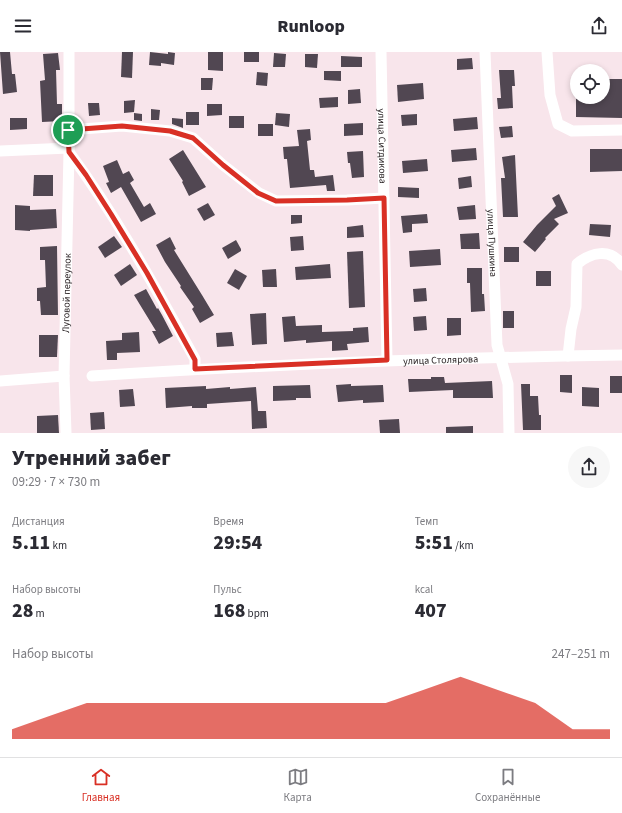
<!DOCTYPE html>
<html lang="ru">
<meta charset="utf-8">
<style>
body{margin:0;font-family:"Source Sans 3",sans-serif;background:#f7f7f7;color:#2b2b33;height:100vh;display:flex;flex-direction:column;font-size:15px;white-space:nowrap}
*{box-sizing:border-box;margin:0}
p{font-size:13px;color:#7c7c81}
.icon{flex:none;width:22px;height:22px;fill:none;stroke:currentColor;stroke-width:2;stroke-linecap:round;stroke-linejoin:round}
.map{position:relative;height:381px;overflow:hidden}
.details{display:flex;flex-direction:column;background:#fff;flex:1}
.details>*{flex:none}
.buttons{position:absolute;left:570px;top:12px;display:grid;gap:8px}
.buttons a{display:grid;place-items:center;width:40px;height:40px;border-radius:50%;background:#fff;box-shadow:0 2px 6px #0003;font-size:20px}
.pin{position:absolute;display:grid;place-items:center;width:34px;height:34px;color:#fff;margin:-17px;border:2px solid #fff;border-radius:50%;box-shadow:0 1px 4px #0007}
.round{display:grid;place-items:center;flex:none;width:42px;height:42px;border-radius:21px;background:#f7f7f7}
.headline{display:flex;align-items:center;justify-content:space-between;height:68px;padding:0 12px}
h1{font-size:22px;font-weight:800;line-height:30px}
.figures{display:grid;grid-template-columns:repeat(3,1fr);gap:6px;height:68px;padding:4px 12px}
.figures div{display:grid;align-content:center}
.figures b{font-size:20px;font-weight:800}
.figures small{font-size:11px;font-weight:400}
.figures p{font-size:11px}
.chart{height:112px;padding:8px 12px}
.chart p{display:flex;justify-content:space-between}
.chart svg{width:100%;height:72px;margin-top:4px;fill:#d93025;opacity:.7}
header{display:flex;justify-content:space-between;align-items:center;height:52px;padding:0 12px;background:#fff;font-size:18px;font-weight:800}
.dock{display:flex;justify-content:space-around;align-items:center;height:56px;border-top:1px solid #e1e1e2;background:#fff;font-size:11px;color:#7c7c81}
.dock a{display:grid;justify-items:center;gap:2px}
.dock .active{color:#d93025}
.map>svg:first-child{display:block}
.building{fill:#514752}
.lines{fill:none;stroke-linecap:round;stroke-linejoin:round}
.minor{stroke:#fff;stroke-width:11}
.route-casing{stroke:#fff;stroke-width:8}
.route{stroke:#d93025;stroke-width:5}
.labels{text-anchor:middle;stroke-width:4;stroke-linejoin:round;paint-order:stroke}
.street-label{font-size:10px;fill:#2b2426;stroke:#fff}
</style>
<header><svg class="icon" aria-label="menu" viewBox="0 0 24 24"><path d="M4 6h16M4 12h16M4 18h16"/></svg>Runloop<svg class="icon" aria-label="share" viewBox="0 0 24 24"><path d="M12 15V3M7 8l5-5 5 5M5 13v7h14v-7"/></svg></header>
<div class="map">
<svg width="622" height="381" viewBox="0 0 622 381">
<rect width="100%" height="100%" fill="#f8e5eb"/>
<g class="building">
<polygon points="0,0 10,0 12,22 15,22 17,40 3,42"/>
<polygon points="122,0 133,0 132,26 121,25"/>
<polygon points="150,0 168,2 168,0 175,1 174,13 161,11 161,14 149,13"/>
<polygon points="208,0 223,0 223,19 208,18"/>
<rect x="244" y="0" width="15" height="10"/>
<polygon points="58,1 60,18 56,18 57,52 62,52 62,69 42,70 40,29 45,28 43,2"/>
<polygon points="274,1 286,2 285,15 273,15"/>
<polygon points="305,2 318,2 317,16 305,15"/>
<polygon points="341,4 362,5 362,15 341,15"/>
<polygon points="472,6 473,17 457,18 457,7"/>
<polygon points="499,18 514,18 515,34 512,34 513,56 498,57 497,46 501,46"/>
<polygon points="324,19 341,19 341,29 324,28"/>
<polygon points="257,20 268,21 267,34 256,33"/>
<polygon points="201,26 213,26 212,38 201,38"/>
<polygon points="603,27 622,27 622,66 576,65 576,45 603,45"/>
<polygon points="423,31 424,47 398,50 397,33"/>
<polygon points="360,37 361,51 348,52 348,38"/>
<polygon points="338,45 338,55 320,56 319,46"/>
<polygon points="135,48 134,60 124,61 124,49"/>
<polygon points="88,51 99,51 100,63 89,64"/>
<polygon points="207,52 222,52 222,63 207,64"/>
<polygon points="151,57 160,58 159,68 151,68"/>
<rect x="186" y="60" width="13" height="13"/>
<polygon points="134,61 142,62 142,69 134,68"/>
<polygon points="276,61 290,62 289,75 275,73"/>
<polygon points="417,62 417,73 402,74 401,63"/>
<rect x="229" y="64" width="15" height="12"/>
<polygon points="477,65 478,77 454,79 453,67"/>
<polygon points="10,66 27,66 27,77 10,78"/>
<polygon points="172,66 183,67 183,76 172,72"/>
<polygon points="363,71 363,83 344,84 344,72"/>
<rect x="258" y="72" width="15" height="12"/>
<polygon points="512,74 513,85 501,86 499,75"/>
<polygon points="310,77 311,88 307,89 310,118 314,118 315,125 333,123 335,139 327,139 326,133 290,136 287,107 284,107 283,95 299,94 297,78"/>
<polygon points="476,96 477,108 452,110 451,98"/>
<polygon points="590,97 622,97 622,119 590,120"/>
<polygon points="183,98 206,135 189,144 182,130 183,129 169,107"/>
<polygon points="363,99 364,125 352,126 350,111 348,111 347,100"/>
<polygon points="515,103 518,165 503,165 501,126 505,126 502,105"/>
<polygon points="427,107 428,119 403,121 402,109"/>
<polygon points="117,108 123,122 129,119 134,128 130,131 144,155 150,151 156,162 141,170 121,135 111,141 106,131 109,130 103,114"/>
<polygon points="34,123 53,123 53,144 33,144"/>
<polygon points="471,124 472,135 459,137 458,126"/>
<polygon points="398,135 419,136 419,146 398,145"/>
<polygon points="559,142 568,161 554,167 559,172 545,186 546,187 535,200 523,190 537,173 556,154 552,146"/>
<polygon points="208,151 215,163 204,169 197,157"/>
<polygon points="15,153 30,154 30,158 56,157 57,176 30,178 30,179 15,178"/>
<polygon points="475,153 476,167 459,168 457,155"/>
<polygon points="427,162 428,171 412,172 412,180 403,181 401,164"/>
<polygon points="291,163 302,163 302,171 291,172"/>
<polygon points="590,172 611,173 610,185 589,183"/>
<polygon points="363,173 364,185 347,186 347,175"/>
<polygon points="479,181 480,197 461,197 460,182"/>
<polygon points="114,184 122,195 105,206 98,195"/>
<polygon points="303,184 304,198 291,199 290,185"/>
<polygon points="170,185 176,197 174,198 202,243 214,263 200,271 192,257 194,255 180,235 181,234 165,210 156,193"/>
<polygon points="236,188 241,197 241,199 228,207 222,196"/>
<polygon points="57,194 58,263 41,263 40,249 37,249 37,236 46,235 45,208 40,208 40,195"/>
<rect x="504" y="195" width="15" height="15"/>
<polygon points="440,197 441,213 410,215 409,199"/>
<polygon points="363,199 365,255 349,256 347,200"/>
<polygon points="130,212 137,223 121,234 114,223"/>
<polygon points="330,212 331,226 296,228 295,215"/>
<polygon points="467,216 482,216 482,242 484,242 485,259 471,260 470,231 467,231"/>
<polygon points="235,217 247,224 239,238 227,231"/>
<polygon points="276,217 277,235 263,235 262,218"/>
<rect x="536" y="219" width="15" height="15"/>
<polygon points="426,236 427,249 414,250 413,237"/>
<polygon points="146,237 157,257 158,256 162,263 173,284 159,292 152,279 156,279 134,243"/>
<rect x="503" y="259" width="11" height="17"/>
<polygon points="266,261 267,292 252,293 250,262"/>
<polygon points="295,264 296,274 322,273 322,280 353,279 353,276 368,275 369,290 347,292 348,298 332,299 332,289 306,291 306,288 284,290 282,265"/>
<polygon points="426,264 427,278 414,279 413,265"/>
<polygon points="447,266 461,266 461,283 447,284"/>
<polygon points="139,280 140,300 117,301 117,308 107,308 106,289 122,288 122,281"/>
<polygon points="232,280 234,294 217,295 216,281"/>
<polygon points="39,283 58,283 57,305 39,305"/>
<polygon points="560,323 572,323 572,341 560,340"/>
<rect x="610" y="324" width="12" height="17"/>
<polygon points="431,325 444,325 445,331 492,329 493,346 453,346 453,338 409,340 408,327 431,327"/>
<polygon points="351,332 351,334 383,333 384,350 363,351 363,348 338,350 336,333"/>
<polygon points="521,332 530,332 530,344 538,344 539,363 541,363 541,378 523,378"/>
<polygon points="310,333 311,346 296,346 296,348 273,349 273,334"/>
<polygon points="206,334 206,337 230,335 230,337 256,335 258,359 266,359 267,376 252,377 251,349 207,352 207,356 192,356 192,354 166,356 165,336"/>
<polygon points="582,335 599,336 599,355 582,354"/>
<polygon points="133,337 135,354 120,355 119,338"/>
<polygon points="104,360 105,377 91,378 90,361"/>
<polygon points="58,363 59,381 37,381 37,364"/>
<polygon points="399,367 400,381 380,381 379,368"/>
<polygon points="473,374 473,381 446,381 446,375"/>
</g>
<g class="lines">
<g class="minor">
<path id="s1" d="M 381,0 L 387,308"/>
<path id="s2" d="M 485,0 L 497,293 L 508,332 L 509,381"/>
<polyline points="547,0 550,43 558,72 572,79 622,78"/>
<polyline points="68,78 122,74 170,79 193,86 223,113 259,141 276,149 347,148 384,146"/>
<polyline points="0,99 69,96"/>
<path d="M 69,100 C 117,165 156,237 195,307 L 195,317"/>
<path d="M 568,304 L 571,277 L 576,255 L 577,212 C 590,201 610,195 622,213"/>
<path id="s3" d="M 92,324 C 269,312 445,306 622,303"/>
<polyline points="0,329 64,324"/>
<path id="s4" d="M 66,381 L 64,324 L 69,100 L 69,0"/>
</g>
</g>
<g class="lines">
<g class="route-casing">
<polygon id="route" points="122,74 170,79 193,86 223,113 258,141 276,149 347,148 384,146 387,308 195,317 195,308 147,221 111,162 86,123 69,100 68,78"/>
</g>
<use href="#route" class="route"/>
</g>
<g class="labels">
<g class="street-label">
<text dy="4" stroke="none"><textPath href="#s1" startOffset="94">улица Ситдикова</textPath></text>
<text dy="4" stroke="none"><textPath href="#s2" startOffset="191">улица Пушкина</textPath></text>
<text dy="4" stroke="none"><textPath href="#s4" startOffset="140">Луговой переулок</textPath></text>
<text dy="4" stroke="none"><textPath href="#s3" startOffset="349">улица Столярова</textPath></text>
</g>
</g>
</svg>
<div class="buttons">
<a><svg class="icon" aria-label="locate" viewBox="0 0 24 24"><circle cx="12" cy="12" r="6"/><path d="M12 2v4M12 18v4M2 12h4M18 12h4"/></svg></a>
</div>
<div class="pin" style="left:68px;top:78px;background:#1e9e55"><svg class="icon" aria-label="arrive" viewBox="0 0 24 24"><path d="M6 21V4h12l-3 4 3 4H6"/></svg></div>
</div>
<section class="details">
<div class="headline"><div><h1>Утренний забег</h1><p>09:29 · 7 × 730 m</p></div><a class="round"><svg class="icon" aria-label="share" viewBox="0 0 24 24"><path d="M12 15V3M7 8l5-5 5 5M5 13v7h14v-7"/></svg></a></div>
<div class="figures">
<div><p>Дистанция</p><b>5.11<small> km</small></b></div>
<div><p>Время</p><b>29:54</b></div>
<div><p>Темп</p><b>5:51<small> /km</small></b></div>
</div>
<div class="figures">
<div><p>Набор высоты</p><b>28<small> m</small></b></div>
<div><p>Пульс</p><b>168<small> bpm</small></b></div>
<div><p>kcal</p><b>407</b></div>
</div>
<div class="chart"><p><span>Набор высоты</span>247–251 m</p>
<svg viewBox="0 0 160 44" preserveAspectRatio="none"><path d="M0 44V38L10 30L20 22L30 22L40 22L50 22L60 22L70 22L80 22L90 22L100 22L110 14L120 6L130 14L140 22L150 38L160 38V44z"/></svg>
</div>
</section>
<nav class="dock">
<a class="active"><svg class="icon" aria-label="home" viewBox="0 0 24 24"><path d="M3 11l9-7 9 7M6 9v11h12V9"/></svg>Главная</a>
<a><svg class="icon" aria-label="map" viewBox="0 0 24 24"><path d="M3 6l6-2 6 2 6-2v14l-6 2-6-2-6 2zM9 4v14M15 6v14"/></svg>Карта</a>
<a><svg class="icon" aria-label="saved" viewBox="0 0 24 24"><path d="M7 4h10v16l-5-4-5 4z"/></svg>Сохранённые</a>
</nav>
